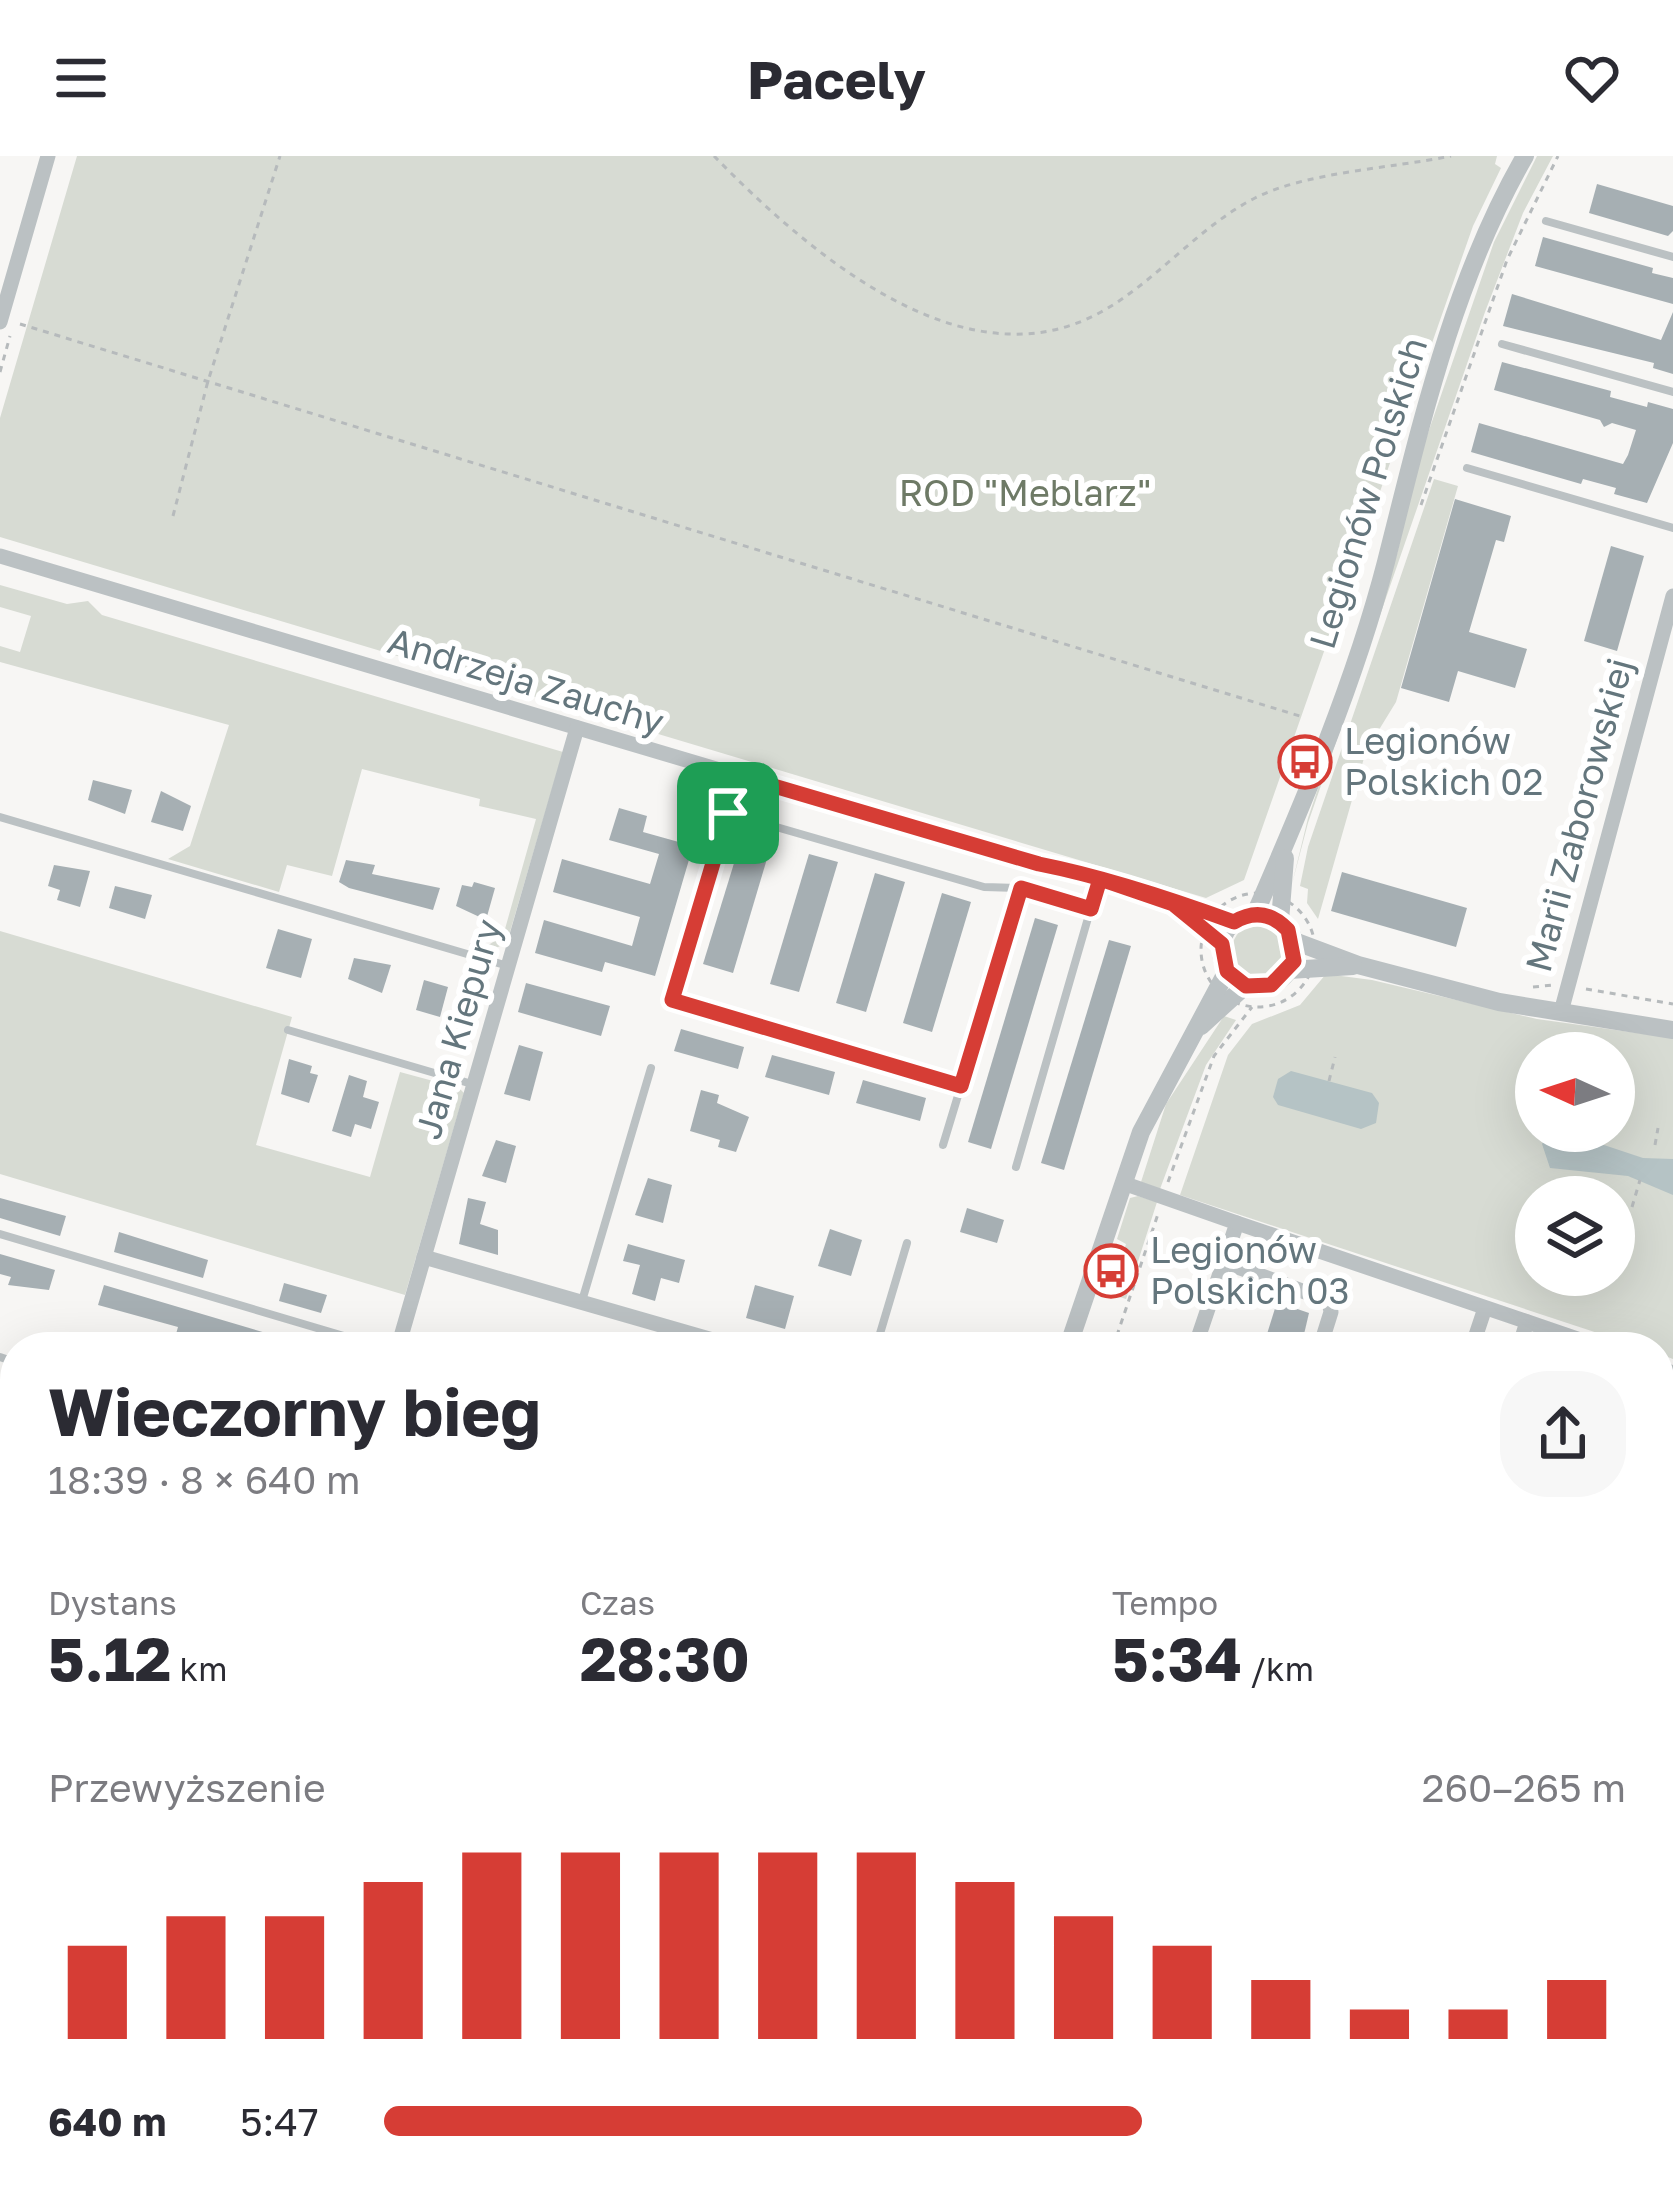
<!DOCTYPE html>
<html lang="pl">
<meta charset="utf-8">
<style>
body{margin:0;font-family:"Golos Text",sans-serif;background:#f7f7f7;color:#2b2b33;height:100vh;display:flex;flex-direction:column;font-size:45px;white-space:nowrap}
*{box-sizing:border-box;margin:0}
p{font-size:39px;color:#7c7c81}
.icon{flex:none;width:66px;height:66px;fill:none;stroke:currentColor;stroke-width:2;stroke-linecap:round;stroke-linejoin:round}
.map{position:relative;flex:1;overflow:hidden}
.side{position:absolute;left:0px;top:1176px;width:1674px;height:861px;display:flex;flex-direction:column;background:#fff;border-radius:48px 48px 0 0;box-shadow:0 12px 48px #0002}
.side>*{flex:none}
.needle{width:78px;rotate:273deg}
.controls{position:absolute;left:1515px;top:876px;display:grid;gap:24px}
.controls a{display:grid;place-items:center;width:120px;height:120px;border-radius:50%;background:#fff;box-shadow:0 12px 48px #0002;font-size:60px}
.pin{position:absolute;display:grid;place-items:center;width:102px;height:102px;color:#fff;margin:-51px;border-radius:24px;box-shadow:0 6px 18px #0006}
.round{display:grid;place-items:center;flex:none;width:126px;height:126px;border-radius:48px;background:#f7f7f7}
.head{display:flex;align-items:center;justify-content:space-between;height:204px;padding:0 48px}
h1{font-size:66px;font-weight:700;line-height:90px}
.stats{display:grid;grid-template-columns:repeat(3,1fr);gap:18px;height:204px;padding:12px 48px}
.stats div{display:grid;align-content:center}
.stats b{font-size:60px;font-weight:700}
.stats small{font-size:33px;font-weight:400}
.stats p{font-size:33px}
.chart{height:336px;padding:24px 48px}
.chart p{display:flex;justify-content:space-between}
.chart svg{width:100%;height:216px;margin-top:12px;stroke:#d63d35;stroke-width:6}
ul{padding:0 48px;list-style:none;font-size:39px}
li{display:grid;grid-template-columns:192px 144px 1fr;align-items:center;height:90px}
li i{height:30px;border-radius:15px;background:#d63d35}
header{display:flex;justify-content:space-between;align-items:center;height:156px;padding:0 48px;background:#fff;font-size:54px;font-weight:700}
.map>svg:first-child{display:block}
.green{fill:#d7dbd3;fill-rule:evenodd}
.water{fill:#b5c3c5}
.building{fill:#a6afb3}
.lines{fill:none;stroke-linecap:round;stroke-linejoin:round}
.path{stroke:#b6babc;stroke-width:3;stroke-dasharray:6 6;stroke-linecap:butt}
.service{stroke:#bbc1c3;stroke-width:8}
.minor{stroke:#bbc1c3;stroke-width:15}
.tertiary{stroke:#bbc1c3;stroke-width:18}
.route-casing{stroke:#fff;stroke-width:24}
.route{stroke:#d63d35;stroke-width:15}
.labels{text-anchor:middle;stroke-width:12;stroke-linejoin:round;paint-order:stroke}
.park-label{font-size:36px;fill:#6e7a66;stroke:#fff}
.street-label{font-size:36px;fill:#64767d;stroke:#fff}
.poi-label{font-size:36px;fill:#64767d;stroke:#fff;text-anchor:start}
</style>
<header><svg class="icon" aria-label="menu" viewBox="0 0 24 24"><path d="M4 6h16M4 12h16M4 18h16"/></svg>Pacely<svg class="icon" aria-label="heart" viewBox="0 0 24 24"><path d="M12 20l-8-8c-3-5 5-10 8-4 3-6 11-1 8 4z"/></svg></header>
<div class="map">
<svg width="1673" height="2035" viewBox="0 0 1673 2035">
<rect width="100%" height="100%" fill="#f7f6f4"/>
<g class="green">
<polygon points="77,0 1497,0 1495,8 1501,12 1473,70 1244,724 1206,742 0,381 0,262"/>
<polygon points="1537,0 1553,0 1523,57 1485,156 1308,667 1292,728 1308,662 1397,398 1419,303 1494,86"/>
<polygon points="1434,323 1458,330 1396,546 1366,595 1318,763 1307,747 1308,733 1300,730 1308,691"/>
<polygon points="0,429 67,448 88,445 102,459 563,596 507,786 486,798 469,793 470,787 485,791 503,780 536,663 479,650 480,643 362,613 332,720 287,709 279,736 168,703 190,690 229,569 0,506 0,490 20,496 31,460 0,451"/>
<circle cx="1258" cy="794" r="26"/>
<polygon points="0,775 292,861 256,989 370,1021 400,916 459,932 464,937 405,1139 0,1018"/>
<path d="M 1326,818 L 1372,824 L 1537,863 L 1673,882 L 1673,1203 L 1659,1198 L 1659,1191 L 1640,1191 L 1180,1039 L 1228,899 L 1252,868 L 1300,849 ZM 1536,897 L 1614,897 L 1614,975 L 1536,975 ZM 1536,1041 L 1614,1041 L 1614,1119 L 1536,1119 Z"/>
<polygon points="1224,860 1236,864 1206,909 1160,1033 1141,1026 1166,948"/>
<polygon points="1138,1040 1157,1046 1126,1143 1110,1138 1126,1088 1117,1083 1130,1042"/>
<polygon points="1659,1460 1673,1464 1673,1654 1659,1649"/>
</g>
<g class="water">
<polygon points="1291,915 1372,937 1379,947 1376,967 1361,973 1278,949 1273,941 1278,923"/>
<polygon points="1562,975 1643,1002 1673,1003 1673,1039 1628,1020 1550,1012 1542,988 1549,977"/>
</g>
<g class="building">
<polygon points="1597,28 1673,50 1673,75 1668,80 1589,57"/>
<polygon points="1543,81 1653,112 1652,117 1673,122 1673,148 1535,110"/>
<polygon points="1512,138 1661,184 1673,156 1673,218 1653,212 1654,207 1503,170"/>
<polygon points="1502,206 1611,235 1610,241 1647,251 1648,246 1673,253 1673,287 1647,347 1614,338 1616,332 1583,323 1581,328 1471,296 1479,267 1623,308 1628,299 1636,274 1612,267 1604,271 1600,264 1494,234"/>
<polygon points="1455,343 1511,360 1504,386 1496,384 1469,476 1527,493 1515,532 1458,515 1449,546 1401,532"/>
<polygon points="1611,390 1644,400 1617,495 1584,485"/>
<polygon points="93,624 132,634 125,658 88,644"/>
<polygon points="161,635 191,650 183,675 151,666"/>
<polygon points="619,652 647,660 643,676 693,690 655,820 605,806 602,816 535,797 544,764 632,790 640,761 553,736 562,703 650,728 659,698 609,684"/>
<polygon points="743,678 772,686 733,817 703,808"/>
<polygon points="809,698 838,706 799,836 770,828"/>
<polygon points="346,704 375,709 372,718 440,732 433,754 349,732 339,726"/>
<polygon points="54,709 90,715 80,751 57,744 60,734 48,730"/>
<polygon points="1342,716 1467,752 1456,791 1331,755"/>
<polygon points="875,717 905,726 866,856 836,847"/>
<polygon points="474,726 495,732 486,764 456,750 462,729 472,731"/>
<polygon points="115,730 152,739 145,763 109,752"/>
<polygon points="942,737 971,746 932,876 903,867"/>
<polygon points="1035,762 1058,769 991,993 968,986"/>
<polygon points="278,773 312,783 301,822 266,812"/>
<polygon points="1109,784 1131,790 1064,1014 1041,1007"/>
<polygon points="354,802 391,809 382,837 348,823"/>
<polygon points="424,824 448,831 440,861 416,854"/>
<polygon points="526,827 610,850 601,880 518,856"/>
<polygon points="681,873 744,891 738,913 674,895"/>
<polygon points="519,889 543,896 530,945 504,938"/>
<polygon points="772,899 835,916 829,939 765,921"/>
<polygon points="289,903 312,910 310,917 318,919 309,947 281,938"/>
<polygon points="349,919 367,925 363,941 379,946 371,973 355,968 351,981 332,975"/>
<polygon points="863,924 926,942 920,965 856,947"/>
<polygon points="701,934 719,939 717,947 749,961 736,996 718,991 720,984 690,975"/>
<polygon points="496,984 516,990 506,1027 482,1020"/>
<polygon points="648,1022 672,1029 663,1067 635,1059"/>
<polygon points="0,1042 66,1060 60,1080 0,1062"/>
<polygon points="468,1042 486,1046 480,1068 498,1074 498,1099 459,1088"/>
<polygon points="967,1052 1004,1064 997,1087 960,1076"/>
<polygon points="830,1073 862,1084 851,1120 818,1110"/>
<polygon points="119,1076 208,1104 203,1122 114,1096"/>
<polygon points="628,1088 685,1104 679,1127 661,1122 655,1145 632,1138 640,1109 623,1105"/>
<polygon points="0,1098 55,1114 49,1134 8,1129 11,1121 0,1118"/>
<polygon points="284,1127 327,1139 321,1157 279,1145"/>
<polygon points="104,1129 300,1187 300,1191 246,1191 195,1176 193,1184 176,1178 178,1171 98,1149"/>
<polygon points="755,1129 794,1140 785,1173 746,1162"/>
<polygon points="1277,1146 1309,1157 1301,1191 1263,1191"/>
</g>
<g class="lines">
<g class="path">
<path d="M 714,0 C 804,92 962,233 1101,156 C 1157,125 1198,71 1255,42 C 1306,16 1393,12 1451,0"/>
<polyline points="20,168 1303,561"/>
<polyline points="0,216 10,180"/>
<polyline points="1421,349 1507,104 1558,0"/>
<polyline points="173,360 208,225 280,0"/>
<circle cx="1258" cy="794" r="57"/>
<polyline points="1533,831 1553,829"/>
<polyline points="1586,833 1673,848"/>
<polyline points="1329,925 1335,901"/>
<polyline points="1655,989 1658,972"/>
<polyline points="1168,1026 1214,900 1252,851"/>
<polyline points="1632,1051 1640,1024"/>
<polyline points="1113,1191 1158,1058"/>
<polyline points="824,2035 829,2022"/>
</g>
<g class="service">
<polyline points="1546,65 1673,101"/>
<polyline points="1502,188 1673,236"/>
<polyline points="1467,312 1673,372"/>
<polyline points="739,621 672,844 961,930"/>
<polyline points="728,657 984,731 1021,732 1091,753"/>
<polyline points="0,661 508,810"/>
<polyline points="288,874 472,928"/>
<polyline points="943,989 1021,732"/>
<polyline points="1016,1011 1099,724"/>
<polyline points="0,1078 381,1191"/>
<polyline points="582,1145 651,912"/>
<polyline points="876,1191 907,1087"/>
<polyline points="0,1201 15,1206"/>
<polyline points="0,1322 15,1327"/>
<polyline points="0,1447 15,1452"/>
<polyline points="0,1572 15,1576"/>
<polyline points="0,1967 15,1972"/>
<polyline points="169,2022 176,2035"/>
<polyline points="262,2028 264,2022"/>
</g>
<g class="minor">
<polyline points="0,166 48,0"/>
<polyline points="0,400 1234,767"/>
<polyline points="1176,750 1222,788"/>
<polyline points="1561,856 1673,440"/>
<polyline points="1123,1027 1237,1067 1195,1191"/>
<polyline points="1237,1067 1601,1191"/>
<polyline points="424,1101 737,1191"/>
<polyline points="1224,1106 1329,1145 1331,1156 1320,1191"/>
<polyline points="398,1191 577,572"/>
<polyline points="1472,1191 1485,1152"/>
<polyline points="1519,1191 1527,1166"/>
<polyline points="1659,1212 1673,1217"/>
<polyline points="1659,1438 1673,1443"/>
<polyline points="0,1890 15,1838"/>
<polyline points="792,2022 793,2035"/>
</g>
<g class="tertiary">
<circle cx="1258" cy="794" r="37"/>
<path d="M 1255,758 C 1304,645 1355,526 1386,406 C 1421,268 1453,125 1525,0"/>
<polyline points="1280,765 1285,702"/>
<polyline points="1294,785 1358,809 1499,846 1673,874"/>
<polyline points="1289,814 1353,810"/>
<polyline points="1201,870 1246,829"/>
<polyline points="1068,1191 1141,976 1227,815"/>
<polyline points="0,1682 15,1687"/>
</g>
</g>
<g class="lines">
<g class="route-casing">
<path id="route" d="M 728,657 L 672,844 L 961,930 L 1021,732 L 1091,753 L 1100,723 L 1173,748 L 1222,788 L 1227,815 L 1246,830 L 1271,829 L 1294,805 L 1288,774 C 1272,757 1254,754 1234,766 C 1171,743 1105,721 1039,708 L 740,620 L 728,657"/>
</g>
<use href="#route" class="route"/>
</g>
<defs>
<g id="bus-ring" transform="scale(2.7)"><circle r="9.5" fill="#fff" stroke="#d63d35" stroke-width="1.5"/><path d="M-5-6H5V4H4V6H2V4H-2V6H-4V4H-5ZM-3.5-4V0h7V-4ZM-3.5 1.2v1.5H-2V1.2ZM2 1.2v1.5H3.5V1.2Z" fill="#d63d35"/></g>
</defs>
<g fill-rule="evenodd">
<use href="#bus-ring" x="1305" y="606"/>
<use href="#bus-ring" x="1111" y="1115"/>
</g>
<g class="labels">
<g class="park-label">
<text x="1025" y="350">ROD "Meblarz"</text>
</g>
<g class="street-label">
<text transform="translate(1368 337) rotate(-73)" y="13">Legionów Polskich</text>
<text transform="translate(526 525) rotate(17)" y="13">Andrzeja Zauchy</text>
<text transform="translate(1579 659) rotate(-75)" y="13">Marii Zaborowskiej</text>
<text transform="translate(458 873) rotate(-74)" y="13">Jana Kiepury</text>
</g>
<g class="poi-label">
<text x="1344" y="598">Legionów<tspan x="1344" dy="41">Polskich 02</tspan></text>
<text x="1150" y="1107">Legionów<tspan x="1150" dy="41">Polskich 03</tspan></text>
</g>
</g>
</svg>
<div class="controls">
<a><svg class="needle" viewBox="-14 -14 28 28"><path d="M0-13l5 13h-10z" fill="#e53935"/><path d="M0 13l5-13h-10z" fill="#7c7c81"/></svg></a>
<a><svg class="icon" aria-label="layers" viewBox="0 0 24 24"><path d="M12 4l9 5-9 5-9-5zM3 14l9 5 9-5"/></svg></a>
</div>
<div class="pin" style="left:728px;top:657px;background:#1e9e55"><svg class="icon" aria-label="arrive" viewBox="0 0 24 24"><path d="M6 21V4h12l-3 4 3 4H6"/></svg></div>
<section class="side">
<div class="head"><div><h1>Wieczorny bieg</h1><p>18:39 · 8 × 640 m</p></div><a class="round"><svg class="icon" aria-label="share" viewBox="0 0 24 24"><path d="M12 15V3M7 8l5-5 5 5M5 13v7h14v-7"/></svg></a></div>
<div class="stats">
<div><p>Dystans</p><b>5.12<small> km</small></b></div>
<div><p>Czas</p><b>28:30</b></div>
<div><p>Tempo</p><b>5:34<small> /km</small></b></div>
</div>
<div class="chart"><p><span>Przewyższenie</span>260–265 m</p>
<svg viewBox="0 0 160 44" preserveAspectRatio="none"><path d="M5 44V25M15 44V19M25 44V19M35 44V12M45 44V6M55 44V6M65 44V6M75 44V6M85 44V6M95 44V12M105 44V19M115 44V25M125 44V32M135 44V38M145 44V38M155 44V32"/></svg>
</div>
<ul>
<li><b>640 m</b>5:47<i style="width:61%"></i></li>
</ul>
</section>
</div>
